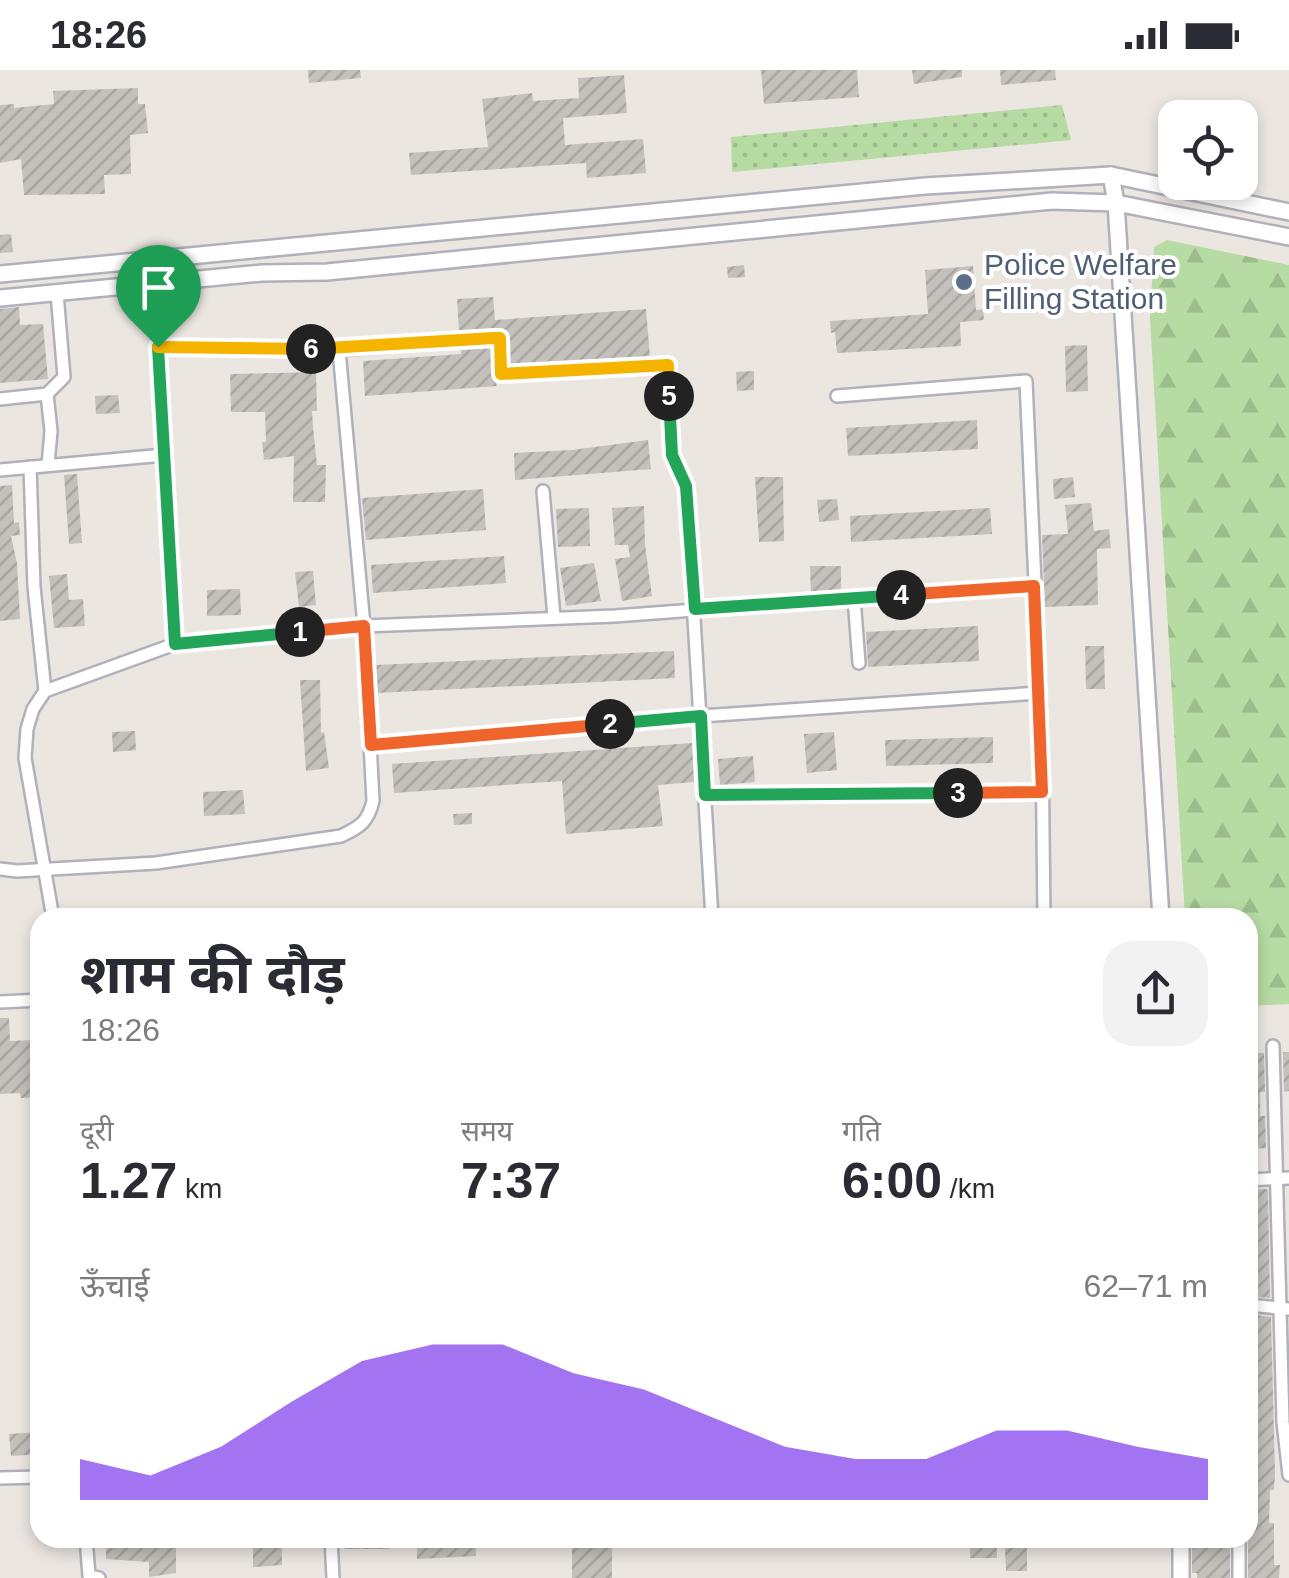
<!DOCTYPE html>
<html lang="hi">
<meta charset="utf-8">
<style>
body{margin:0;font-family:Arial,"Noto Sans Devanagari",sans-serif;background:#f2f2f3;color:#2b2b33;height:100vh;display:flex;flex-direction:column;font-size:38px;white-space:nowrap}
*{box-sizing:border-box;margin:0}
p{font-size:32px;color:#7c7c81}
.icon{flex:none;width:55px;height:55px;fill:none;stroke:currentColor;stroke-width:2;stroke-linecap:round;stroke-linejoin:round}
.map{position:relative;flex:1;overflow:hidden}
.sheet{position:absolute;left:30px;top:838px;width:1228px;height:640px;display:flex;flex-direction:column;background:#fff;border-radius:30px;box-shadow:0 5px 15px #0003}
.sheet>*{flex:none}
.tools{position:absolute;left:1158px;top:30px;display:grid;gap:20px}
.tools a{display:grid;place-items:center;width:100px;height:100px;border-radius:20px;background:#fff;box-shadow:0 5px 15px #0003;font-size:50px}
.pin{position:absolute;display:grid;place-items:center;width:85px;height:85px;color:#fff;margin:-102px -42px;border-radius:50% 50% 50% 0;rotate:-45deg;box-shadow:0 0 10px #0007}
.pin .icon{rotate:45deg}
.km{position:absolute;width:50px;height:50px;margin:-25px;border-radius:50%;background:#222;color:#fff;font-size:28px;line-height:50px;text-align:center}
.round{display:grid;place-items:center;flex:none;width:105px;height:105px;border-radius:30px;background:#f2f2f3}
.overview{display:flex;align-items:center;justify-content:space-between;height:170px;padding:0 50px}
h1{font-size:55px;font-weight:700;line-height:75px}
.figures{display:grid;grid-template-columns:repeat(3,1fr);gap:15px;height:170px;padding:10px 50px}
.figures div{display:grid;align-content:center}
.figures b{font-size:50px;font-weight:700}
.figures small{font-size:28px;font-weight:400}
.figures p{font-size:28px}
.chart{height:280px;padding:20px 50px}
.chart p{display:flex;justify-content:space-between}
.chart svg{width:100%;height:180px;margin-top:10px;fill:#7c3aed;opacity:.7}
.status{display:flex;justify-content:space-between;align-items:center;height:70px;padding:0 50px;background:#fff;direction:ltr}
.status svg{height:28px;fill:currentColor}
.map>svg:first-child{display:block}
.forest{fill:url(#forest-firs)}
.park{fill:url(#park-dots)}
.building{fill:url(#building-hatch)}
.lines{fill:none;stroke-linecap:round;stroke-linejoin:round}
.street-casing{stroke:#b0b1ba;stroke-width:16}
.secondary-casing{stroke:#b0b1ba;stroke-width:20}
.street{stroke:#fff;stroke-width:11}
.secondary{stroke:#fff;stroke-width:15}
.split-1-casing{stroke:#fff;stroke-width:20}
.split-2-casing{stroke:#fff;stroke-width:20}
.split-3-casing{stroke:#fff;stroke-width:20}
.split-4-casing{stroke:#fff;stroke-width:20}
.split-5-casing{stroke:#fff;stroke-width:20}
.split-6-casing{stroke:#fff;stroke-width:20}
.split-7-casing{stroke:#fff;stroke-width:20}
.split-1{stroke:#22a559;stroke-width:12}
.split-2{stroke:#f0652b;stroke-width:12}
.split-3{stroke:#22a559;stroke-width:12}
.split-4{stroke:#f0652b;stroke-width:12}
.split-5{stroke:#22a559;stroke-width:12}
.split-6{stroke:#f5b400;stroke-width:12}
.split-7{stroke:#f5b400;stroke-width:12}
.service-dot{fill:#5c6f8a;stroke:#fff;stroke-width:4}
.labels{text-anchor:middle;stroke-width:8;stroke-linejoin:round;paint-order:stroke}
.service-label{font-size:30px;fill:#4e5e75;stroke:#fff;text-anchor:start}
</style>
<div class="status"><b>18:26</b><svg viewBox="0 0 49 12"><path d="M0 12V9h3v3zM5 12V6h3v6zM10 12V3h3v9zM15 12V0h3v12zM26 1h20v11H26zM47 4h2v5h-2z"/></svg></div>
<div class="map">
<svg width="1289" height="1508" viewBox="0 0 1289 1508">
<defs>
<pattern id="forest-firs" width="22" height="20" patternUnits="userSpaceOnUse" patternTransform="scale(2.5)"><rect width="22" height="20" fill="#b6dba3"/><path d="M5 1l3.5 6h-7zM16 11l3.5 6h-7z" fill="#9dbc8c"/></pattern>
<pattern id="park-dots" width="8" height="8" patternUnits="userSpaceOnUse" patternTransform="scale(2.5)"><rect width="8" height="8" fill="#b6dba3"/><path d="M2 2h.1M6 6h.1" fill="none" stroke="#9dbc8c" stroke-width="1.8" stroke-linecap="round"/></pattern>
<pattern id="building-hatch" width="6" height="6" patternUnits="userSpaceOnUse" patternTransform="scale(2.5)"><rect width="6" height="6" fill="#c4c0bb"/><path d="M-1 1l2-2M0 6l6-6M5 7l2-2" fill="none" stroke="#a9a5a1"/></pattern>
</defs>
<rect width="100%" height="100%" fill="#ebe6e0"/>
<polygon class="forest" points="1167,170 1289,195 1289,934 1248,936 1248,848 1185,847 1150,249 1154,177"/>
<polygon class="park" points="1062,35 1071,70 732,102 731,67"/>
<g class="building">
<polygon points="308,0 360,0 361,8 309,13"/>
<polygon points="761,0 857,0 859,27 764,34"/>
<polygon points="912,0 962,0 962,7 914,14"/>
<polygon points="1000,0 1055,0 1056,10 1001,15"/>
<polygon points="624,5 627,43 563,48 565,75 643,69 646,103 587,108 586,93 411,105 409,83 488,77 482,29 532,23 533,31 579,28 578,8"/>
<polygon points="138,18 138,34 145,34 148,63 130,65 131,104 104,105 105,124 24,125 21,89 0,93 0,35 14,34 14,38 54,34 53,21"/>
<polygon points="1207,33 1221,33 1222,48 1208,48"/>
<polygon points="1240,70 1253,70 1254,98 1240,99"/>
<polygon points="11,164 13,182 0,183 0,165"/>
<polygon points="744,195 745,207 728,208 727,197"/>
<polygon points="973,196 976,240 983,239 984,250 960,252 961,276 837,283 835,262 831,263 830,251 928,244 925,200"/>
<polygon points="493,227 495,250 646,239 650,287 510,294 509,268 505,260 459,261 457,229"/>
<polygon points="19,237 20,255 43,254 48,309 0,313 0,239"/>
<polygon points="1087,275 1088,321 1066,322 1065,276"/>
<polygon points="491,278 492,304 497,316 365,326 363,291 461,284 461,280"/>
<polygon points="754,301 754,320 737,321 736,302"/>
<polygon points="316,302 317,341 312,341 313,357 317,395 326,395 325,432 293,432 294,386 264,390 262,372 266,372 265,342 231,342 230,304"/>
<polygon points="118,325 120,343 96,344 95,326"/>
<polygon points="977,350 978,379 848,386 846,358"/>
<polygon points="648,370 651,399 515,410 514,383 572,380"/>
<polygon points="77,404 82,473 69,474 64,405"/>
<polygon points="755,407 783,407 784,471 759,472"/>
<polygon points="1073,407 1075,427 1054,429 1053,409"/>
<polygon points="12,415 14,453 19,452 20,465 11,466 17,493 20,549 0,551 0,416"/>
<polygon points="483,419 486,460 366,470 362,428"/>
<polygon points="837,429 839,450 819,452 817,430"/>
<polygon points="1091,433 1094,461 1109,459 1111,478 1097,479 1098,535 1045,537 1042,465 1068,464 1065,435"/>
<polygon points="644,436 645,475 652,526 622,531 615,489 630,487 628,475 615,475 612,438"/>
<polygon points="589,438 590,476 558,477 556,439"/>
<polygon points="990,438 992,464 851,472 850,446"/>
<polygon points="504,486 506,513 373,523 371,495"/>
<polygon points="594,493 601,531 566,536 560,498"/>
<polygon points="810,496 841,496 841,520 811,522"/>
<polygon points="313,501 316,535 299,537 295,502"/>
<polygon points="67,504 69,530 83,529 85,556 54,558 49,506"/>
<polygon points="240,519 241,545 207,546 207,520"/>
<polygon points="978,556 979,591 868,597 866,562"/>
<polygon points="1085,576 1104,576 1105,619 1086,619"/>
<polygon points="674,581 675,608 377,623 376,595"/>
<polygon points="300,610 320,610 321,663 324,662 329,698 306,701"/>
<polygon points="135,661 136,680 113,682 112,662"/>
<polygon points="834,662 837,700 807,703 804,664"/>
<polygon points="993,667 993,693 886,696 885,670"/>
<polygon points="692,673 694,712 658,715 663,756 566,764 562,711 394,723 392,694"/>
<polygon points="753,686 755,712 720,715 718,689"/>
<polygon points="243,720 245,744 204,746 203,722"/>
<polygon points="472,743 472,754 454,755 453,744"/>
<polygon points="0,948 9,948 10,971 40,970 40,1027 21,1028 20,1023 0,1024"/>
<polygon points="1283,982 1289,982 1289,1021 1284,1022"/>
<polygon points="1248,983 1264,983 1265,1022 1260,1022 1260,1046 1265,1046 1266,1078 1248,1079"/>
<polygon points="1267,1119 1268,1122 1270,1228 1248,1226 1248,1120"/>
<polygon points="1248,1244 1271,1247 1275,1403 1274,1420 1270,1420 1269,1453 1274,1453 1274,1495 1280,1495 1279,1508 1248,1508"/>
<polygon points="40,1362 40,1384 11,1386 9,1364"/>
<polygon points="106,1468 146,1468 146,1477 176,1477 176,1503 149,1507 149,1492 106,1489"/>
<rect x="344" y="1468" width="46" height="11"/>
<polygon points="417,1468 476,1468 476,1486 417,1489"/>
<rect x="572" y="1468" width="40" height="40"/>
<polygon points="1192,1468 1230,1468 1230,1508 1197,1508 1197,1503 1192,1503"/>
<rect x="970" y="1473" width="27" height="15"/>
<polygon points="282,1475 282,1495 253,1497 253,1476"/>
<polygon points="1005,1478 1027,1478 1027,1501 1006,1501"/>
</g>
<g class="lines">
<g class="street-casing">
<g id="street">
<polyline points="159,213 158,277 175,574"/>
<polyline points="158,277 339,280 494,268 500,268 501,304 667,295 672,385 686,416 712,848"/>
<polyline points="47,324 51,361 48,395"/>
<polyline points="837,326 1026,311 1042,671 1044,848"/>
<polyline points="0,329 47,324 64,307 57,223"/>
<polyline points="30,397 34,517 45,621"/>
<polyline points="0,400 164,385"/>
<polyline points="543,421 554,547"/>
<polyline points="854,528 1034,516"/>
<polyline points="371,675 701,646 1039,623"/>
<polyline points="705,725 1042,722"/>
<path d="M 0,799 L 17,801 L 156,793 L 341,766 C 360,757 368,752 373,731 L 364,556 L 339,280"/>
<polyline points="53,848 25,688 27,659 33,639 45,621 175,574 364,556 615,546 854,528 859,593"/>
<polyline points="0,932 40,930"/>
<polyline points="1273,976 1283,1352 1289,1405"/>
<polyline points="1248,1110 1289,1108"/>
<polyline points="1248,1235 1289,1239"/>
<polyline points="0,1408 40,1407"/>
<polyline points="86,1468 89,1506 99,1508"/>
<polyline points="331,1468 333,1508"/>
<polyline points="1239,1468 1239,1508"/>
</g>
</g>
<g class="secondary-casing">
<g id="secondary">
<polyline points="1111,105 1116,133 1161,848"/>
<polyline points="0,204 925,116 1111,105 1289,142"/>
<polyline points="0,228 262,203 327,202 1052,131 1116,133 1289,167"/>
<polyline points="1181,1468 1181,1508"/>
</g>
</g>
<use href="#street" class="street"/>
<use href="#secondary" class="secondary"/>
</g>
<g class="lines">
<g class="split-1-casing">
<polyline id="split-1" points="158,277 175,574 300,562"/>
</g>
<g class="split-2-casing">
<polyline id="split-2" points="300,562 364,556 371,675 610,654"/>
</g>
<g class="split-3-casing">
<polyline id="split-3" points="610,654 701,646 705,725 958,723"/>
</g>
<g class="split-4-casing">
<polyline id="split-4" points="901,525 1034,516 1042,722 958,723"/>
</g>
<g class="split-5-casing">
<polyline id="split-5" points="669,326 672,385 686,416 695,539 901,525"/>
</g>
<g class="split-6-casing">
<polyline id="split-6" points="311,279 494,268 500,268 501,304 668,295 669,326"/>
</g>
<g class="split-7-casing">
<polyline id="split-7" points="158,277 311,279"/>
</g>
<use href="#split-1" class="split-1"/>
<use href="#split-2" class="split-2"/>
<use href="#split-3" class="split-3"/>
<use href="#split-4" class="split-4"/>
<use href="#split-5" class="split-5"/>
<use href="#split-6" class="split-6"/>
<use href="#split-7" class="split-7"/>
</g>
<circle class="service-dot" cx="964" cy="212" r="10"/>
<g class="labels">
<g class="service-label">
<text x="984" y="205">Police Welfare<tspan x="984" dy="34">Filling Station</tspan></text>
</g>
</g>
</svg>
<div class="tools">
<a><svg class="icon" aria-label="locate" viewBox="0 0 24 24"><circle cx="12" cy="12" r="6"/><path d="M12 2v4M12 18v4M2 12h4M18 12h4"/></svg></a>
</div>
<div class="pin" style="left:158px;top:277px;background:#1e9e55"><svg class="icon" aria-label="arrive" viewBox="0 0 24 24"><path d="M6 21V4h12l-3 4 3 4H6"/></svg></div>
<b class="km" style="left:300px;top:562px">1</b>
<b class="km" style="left:610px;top:654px">2</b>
<b class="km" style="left:958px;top:723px">3</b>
<b class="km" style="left:901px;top:525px">4</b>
<b class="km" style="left:669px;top:326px">5</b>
<b class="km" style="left:311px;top:279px">6</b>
<section class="sheet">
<div class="overview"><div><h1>शाम की दौड़</h1><p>18:26</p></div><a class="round"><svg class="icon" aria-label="share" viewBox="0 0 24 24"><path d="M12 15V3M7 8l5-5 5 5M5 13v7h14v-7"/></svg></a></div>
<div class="figures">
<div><p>दूरी</p><b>1.27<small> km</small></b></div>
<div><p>समय</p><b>7:37</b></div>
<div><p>गति</p><b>6:00<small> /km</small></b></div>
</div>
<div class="chart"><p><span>ऊँचाई</span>62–71 m</p>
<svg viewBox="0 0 160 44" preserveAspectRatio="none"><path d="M0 44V34L10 38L20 31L30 20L40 10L50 6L60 6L70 13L80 17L90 24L100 31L110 34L120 34L130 27L140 27L150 31L160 34V44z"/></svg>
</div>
</section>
</div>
